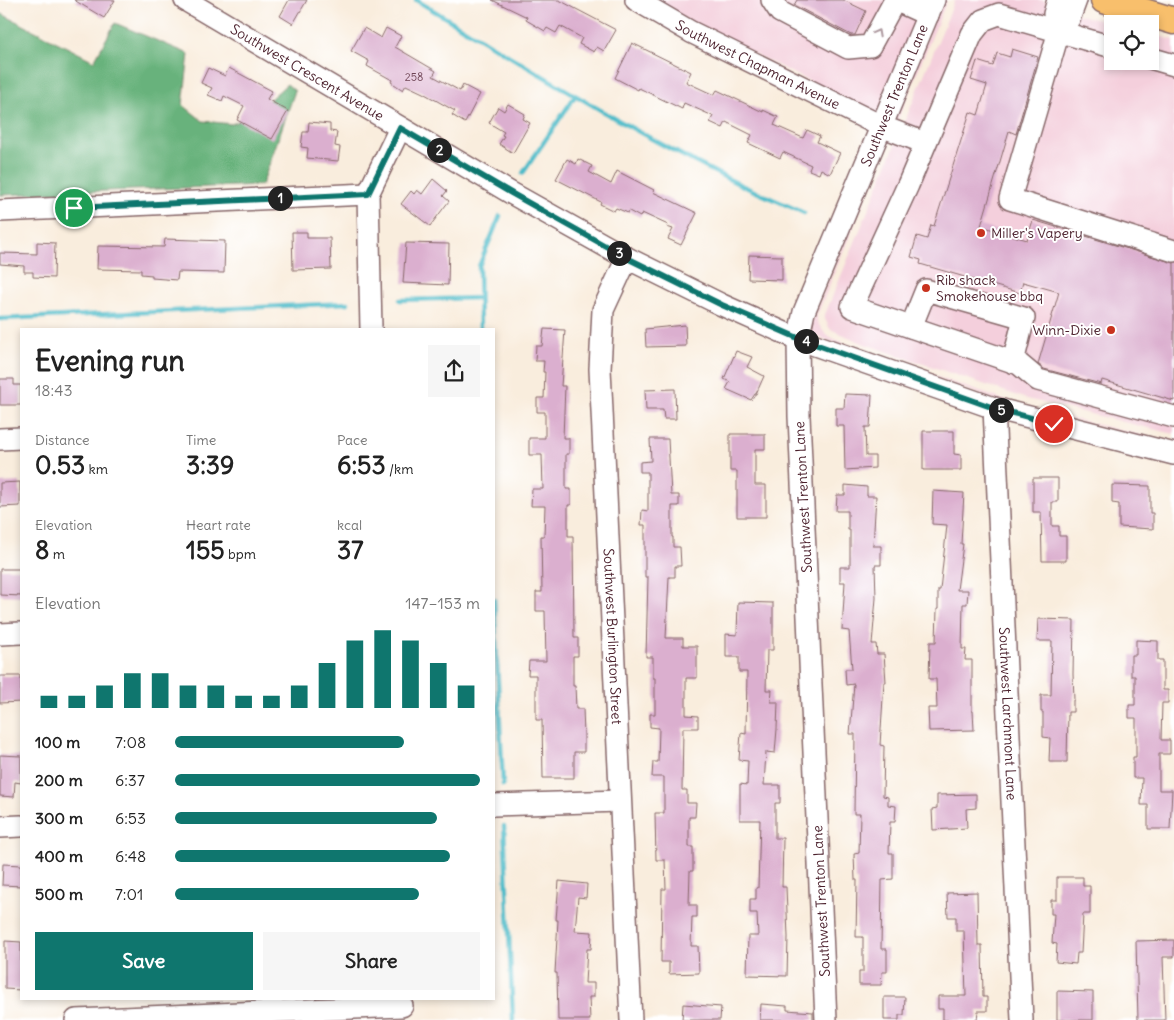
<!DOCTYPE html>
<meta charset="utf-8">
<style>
body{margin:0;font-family:Delius,sans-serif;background:#f6f6f6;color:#222;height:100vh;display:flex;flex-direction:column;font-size:19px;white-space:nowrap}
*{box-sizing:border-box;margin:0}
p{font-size:16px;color:#767676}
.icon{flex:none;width:28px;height:28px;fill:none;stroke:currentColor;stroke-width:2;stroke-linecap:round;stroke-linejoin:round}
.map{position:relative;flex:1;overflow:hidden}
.panel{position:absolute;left:20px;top:328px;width:475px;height:672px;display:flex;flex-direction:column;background:#fff;border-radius:0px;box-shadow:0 2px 8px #0003}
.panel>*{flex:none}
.controls{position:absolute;left:1104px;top:15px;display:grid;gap:10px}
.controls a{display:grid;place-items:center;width:55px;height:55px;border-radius:0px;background:#fff;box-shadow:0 2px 8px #0003;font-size:25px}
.pin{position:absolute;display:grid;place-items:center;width:42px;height:42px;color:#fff;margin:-21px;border:2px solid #fff;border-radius:50%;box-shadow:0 1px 5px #0007}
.km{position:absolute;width:25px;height:25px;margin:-12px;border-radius:50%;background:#222;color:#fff;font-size:14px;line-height:25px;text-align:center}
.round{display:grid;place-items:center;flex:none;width:52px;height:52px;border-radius:0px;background:#f6f6f6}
.summary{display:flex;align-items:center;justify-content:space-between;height:85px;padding:0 15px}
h1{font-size:28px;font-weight:700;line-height:38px}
.stats{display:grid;grid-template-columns:repeat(3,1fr);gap:8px;height:85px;padding:5px 15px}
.stats div{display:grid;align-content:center}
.stats b{font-size:25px;font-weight:700}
.stats small{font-size:14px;font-weight:400}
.stats p{font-size:14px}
.chart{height:140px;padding:10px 15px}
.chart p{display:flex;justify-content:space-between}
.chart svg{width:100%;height:90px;margin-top:5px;stroke:#0f766e;stroke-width:6}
.action{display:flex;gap:10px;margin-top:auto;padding:10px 15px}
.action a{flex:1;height:58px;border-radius:0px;background:#0f766e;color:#fff;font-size:20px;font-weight:700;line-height:58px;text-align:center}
.action a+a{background:#f6f6f6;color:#222}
ul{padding:0 15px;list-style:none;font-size:16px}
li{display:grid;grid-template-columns:80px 60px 1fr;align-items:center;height:38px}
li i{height:12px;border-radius:6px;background:#0f766e}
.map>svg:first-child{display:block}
.built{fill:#f4cfdc}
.forest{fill:#67b27b;stroke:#586853}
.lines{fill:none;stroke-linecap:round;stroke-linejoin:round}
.stream{stroke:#4fbcc9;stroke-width:4.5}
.building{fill:#dbafcf}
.minor-casing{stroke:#876769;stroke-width:24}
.major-casing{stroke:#876769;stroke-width:29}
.minor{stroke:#fff;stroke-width:21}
.major{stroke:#f8bf6c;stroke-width:26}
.oneway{stroke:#ae9aa0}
.route-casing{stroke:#fff;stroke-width:10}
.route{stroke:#0f766e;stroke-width:6}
.poi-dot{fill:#c8321e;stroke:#fff;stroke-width:2}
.labels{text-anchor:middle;stroke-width:4;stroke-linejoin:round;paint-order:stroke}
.number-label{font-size:11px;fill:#6e4354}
.street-label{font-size:14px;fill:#4a1f2b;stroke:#fff}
.poi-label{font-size:14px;fill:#4a1f2b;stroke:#fff;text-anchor:start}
</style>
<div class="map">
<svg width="1174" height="1020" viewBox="0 0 1174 1020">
<rect width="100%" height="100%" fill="#fff"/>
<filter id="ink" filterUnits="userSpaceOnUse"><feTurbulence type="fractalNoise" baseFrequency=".02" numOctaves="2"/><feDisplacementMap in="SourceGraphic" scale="10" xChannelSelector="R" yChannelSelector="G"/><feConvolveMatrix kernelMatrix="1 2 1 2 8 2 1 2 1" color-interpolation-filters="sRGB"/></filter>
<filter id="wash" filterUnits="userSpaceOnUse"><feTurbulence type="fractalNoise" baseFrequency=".0096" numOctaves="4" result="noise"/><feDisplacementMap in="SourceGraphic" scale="20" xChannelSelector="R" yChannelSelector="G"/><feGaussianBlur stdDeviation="1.12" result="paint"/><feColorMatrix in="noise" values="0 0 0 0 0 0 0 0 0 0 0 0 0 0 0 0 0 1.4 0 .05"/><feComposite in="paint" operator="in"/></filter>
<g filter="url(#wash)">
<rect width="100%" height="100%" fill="#f9eddd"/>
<g class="built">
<polygon points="652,0 927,0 878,115 695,25"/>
<polygon points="942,0 947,0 817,315 817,322 826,335 862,351 1024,407 1174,443 1174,446 1001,402 807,333"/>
<polygon points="955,0 1042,0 1080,15 1113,24 1112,61 1150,61 1150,34 1174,40 1174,434 1027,399 865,344 830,329 824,317"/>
</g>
<polygon class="forest" points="0,13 94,61 115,23 189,54 183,105 203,121 232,124 254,113 287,84 295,91 262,185 0,195"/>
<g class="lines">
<g class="stream">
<path d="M 416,0 C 523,64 629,131 741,185 C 762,195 783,203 804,213"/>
<polyline points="523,173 575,96"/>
<polyline points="400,300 479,298"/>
<polyline points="0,319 348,303"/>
<polyline points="480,329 479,266 500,216"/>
<polyline points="494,599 503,785"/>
<polyline points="504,826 513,1020"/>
</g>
</g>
<g id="blocks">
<g class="building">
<polygon points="74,0 115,0 104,18"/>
<polygon points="289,0 307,0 293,24 280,16"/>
<polygon points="492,0 559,0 616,30 604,51 597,47 594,52 579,44 582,38 560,26 556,33 547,28 545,31 526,20 527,17"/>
<polygon points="797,0 843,0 866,11 855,35 851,35 794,5"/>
<polygon points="364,28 381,38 386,28 401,36 395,47 436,71 433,76 460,91 463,85 480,94 465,123 452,115 455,111 423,93 406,85 403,90 391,82 392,80 367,66 369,61 351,51"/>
<polygon points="632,43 691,72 686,82 714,95 717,90 763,112 763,110 778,117 774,125 803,138 807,130 820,136 817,142 840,153 830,174 821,169 819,174 809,170 811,165 783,152 780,158 748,143 752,135 726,122 723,128 710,122 713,116 684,103 682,109 639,88 638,90 615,78"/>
<polygon points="1012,49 1038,57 1016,134 1009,131 981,226 1027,240 1033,220 1174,263 1174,401 1102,380 1101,384 1044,369 1038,364 1059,292 1023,282 1020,293 920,264 921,260 911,257 917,236 927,239 931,225 934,226 970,112 978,115 987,85 971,80 977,61 993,66 997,53 1010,57"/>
<polygon points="208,68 225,76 229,68 272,91 267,99 288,111 272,139 237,120 244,106 224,96 222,101 208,95 212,88 201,83"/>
<polygon points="508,104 525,114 523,119 530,123 513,153 499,144 504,136 502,135 504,132 489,123 498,107 504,111"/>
<polygon points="309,122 330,124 330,131 337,132 335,146 340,147 338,161 307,158 308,148 301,147 303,132 308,132"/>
<polygon points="567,159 576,164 578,159 592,166 589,172 611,184 617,171 654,190 653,192 697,213 681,245 668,239 673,229 667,227 668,225 642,213 640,217 629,211 628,213 616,208 614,211 600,204 601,202 556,179"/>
<polygon points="433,179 447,191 443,196 449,201 430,226 401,204 411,191 414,194 417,190 422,194"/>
<polygon points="292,232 307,232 307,238 330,238 331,269 293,270"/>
<polygon points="165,239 225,241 224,273 178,272 177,280 152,278 152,275 141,274 141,270 97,269 98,246 164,247"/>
<polygon points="37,242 55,243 54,278 33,277 33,272 24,272 24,266 0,264 0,253 37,254"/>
<polygon points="406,243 449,244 448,285 403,283"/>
<polygon points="749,255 782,256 782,280 748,279"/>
<polygon points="685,325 686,346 646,347 645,329"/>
<polygon points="544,329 565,330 561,386 565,386 563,438 569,438 569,454 566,454 566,489 571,489 571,505 568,505 568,536 573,536 574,638 578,638 578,656 573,656 573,686 575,686 576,709 583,709 584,735 584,752 574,752 574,778 543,778 542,720 536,720 536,675 528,675 529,661 546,661 545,611 536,611 536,592 542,592 541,536 544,536 545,506 531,506 532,489 543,489 542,455 529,455 529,438 545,438 545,412 537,412 537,398 544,398 545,372 543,372 544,361 535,361 536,346 542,346"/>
<polygon points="736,351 752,357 747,367 764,376 756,394 755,394 751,400 726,389 730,382 724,379"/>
<polygon points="0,379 14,379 14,385 21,385 21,405 0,405"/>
<polygon points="675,389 676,419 664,419 663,410 646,410 645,390"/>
<polygon points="845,394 872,395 870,427 865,427 866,456 875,456 875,468 845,470 844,426 836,426 836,408 844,408"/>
<polygon points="923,431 954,431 954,454 961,455 961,470 923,470"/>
<polygon points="730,434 765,434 765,449 755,449 755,485 766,485 766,517 737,517 737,471 730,471"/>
<polygon points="650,439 668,439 671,495 679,495 679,506 672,506 672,537 673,537 673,547 680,547 681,566 675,566 675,577 669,577 666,638 683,638 683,646 697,646 697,678 686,678 686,715 698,716 698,728 683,728 682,790 687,790 687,803 696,803 695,817 689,817 689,847 693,847 693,871 690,871 689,905 697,905 697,917 692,917 691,946 698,946 699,973 669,974 669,962 661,962 662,889 666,889 665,860 656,860 655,813 664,813 664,777 652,777 653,762 658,762 659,728 650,727 650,714 655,714 655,678 653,678 653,657 646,657 648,577 645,577 645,525 641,525 642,510 648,511 648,472 640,472 640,462 651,461"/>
<polygon points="1033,478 1058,478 1058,502 1052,502 1052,526 1059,526 1059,536 1066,536 1066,561 1042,561 1041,512 1033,512"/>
<polygon points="20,482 20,506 0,507 0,483"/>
<polygon points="845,485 867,487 867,496 876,496 873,546 881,546 881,565 875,565 876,598 872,644 876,644 877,654 884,654 886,682 884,682 880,745 884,746 883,796 888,797 888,805 896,806 895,822 890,822 889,853 893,853 893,879 882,880 881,949 887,949 887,972 882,972 881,985 859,985 859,972 863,972 863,937 856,937 857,880 855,880 854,854 859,853 860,814 854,814 855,734 850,734 854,684 846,685 845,669 852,669 849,631 842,630 845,582 840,582 840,567 850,567 850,530 848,530 848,511 836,511 837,495 845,495"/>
<polygon points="1112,485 1150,486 1150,513 1153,513 1153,529 1119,527 1119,504 1112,503"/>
<polygon points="933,491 964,493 961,544 963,544 957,590 968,590 967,604 963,604 962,649 966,649 965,660 972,660 972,711 973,711 974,730 929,731 928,708 937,708 936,679 929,679 930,642 936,642 937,609 938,609 938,590 940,590 947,525 932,524"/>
<polygon points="0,569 21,569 21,596 0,595"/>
<polygon points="738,602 773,603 773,650 767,650 766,690 772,690 771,702 778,702 777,729 775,753 766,752 764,785 780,785 780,803 775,803 775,838 783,838 782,887 786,887 788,937 787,976 747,975 748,936 758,936 757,913 750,913 750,899 756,899 756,888 758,888 760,820 740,820 740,784 747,785 748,761 739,760 741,733 746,734 747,672 739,672 739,657 726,657 726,634 737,635"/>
<polygon points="1038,619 1074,620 1073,674 1074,700 1073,700 1073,712 1068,712 1067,762 1049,762 1050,738 1043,737 1043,712 1041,712 1041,695 1051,695 1052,641 1037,641"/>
<polygon points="1136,640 1158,641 1158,660 1163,660 1163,690 1168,690 1168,703 1162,703 1161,740 1170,740 1170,754 1159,754 1159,790 1172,790 1170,829 1148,829 1148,805 1141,805 1142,778 1133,778 1133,757 1136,757 1136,718 1129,718 1129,705 1135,705 1135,676 1131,676 1131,655 1136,655"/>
<polygon points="0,676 21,676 21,702 0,703"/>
<polygon points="0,755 21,756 21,783 15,782 14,797 0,796"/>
<polygon points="976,794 976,808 966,809 967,828 933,830 932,809 937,808 937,795"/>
<polygon points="3,864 21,865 21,886 2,885"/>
<polygon points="1057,877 1083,877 1083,886 1090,886 1090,914 1083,914 1081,953 1077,953 1076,964 1056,962 1057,944 1052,943 1054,914 1051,914 1051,900 1057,900"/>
<polygon points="559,881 587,884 586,898 578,897 575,931 592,932 591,949 587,949 585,983 594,983 594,997 589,997 590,1020 558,1020 557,973 555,973 558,920 556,920"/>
<polygon points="977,892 978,945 982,945 983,997 987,997 987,1011 978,1011 977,1020 943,1020 943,1009 938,1009 938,996 966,996 964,931 956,931 956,917 948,917 947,893"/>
<polygon points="1174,940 1174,957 1163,957 1165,1020 1138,1020 1136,941"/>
<polygon points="5,941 21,942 21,990 5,989"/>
<polygon points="1057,991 1093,992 1093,1020 1057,1020"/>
<polygon points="884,997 905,997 904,1015 899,1015 899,1020 884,1020"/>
<polygon points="683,1004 721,1007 720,1020 682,1020"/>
<polygon points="761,1004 787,1006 787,1010 813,1012 813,1020 760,1020"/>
</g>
</g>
</g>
<g filter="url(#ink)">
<use href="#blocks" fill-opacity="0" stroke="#876769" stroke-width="1"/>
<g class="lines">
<g class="minor-casing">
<g id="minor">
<path id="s1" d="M 185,0 L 511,193 L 627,258 L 722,305 L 798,339 L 994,408 L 1174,454"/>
<path id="s2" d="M 636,0 L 691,32 L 881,126 L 925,143"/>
<polyline points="772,0 780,12 848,48 870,46 895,0"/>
<polyline points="895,0 928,15"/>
<polyline points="1058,0 1054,14 1059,31"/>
<polyline points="1076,0 1069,19 1059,31 1010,199 1174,251"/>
<polyline points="1112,47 999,14 983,20 972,34 908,185 852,307 1019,364 1038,380 1174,417"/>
<polyline points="1150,58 1174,65"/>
<polyline points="0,211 368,194"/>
<path id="s3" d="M 627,258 L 603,310 L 600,369 L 631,1020"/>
<polyline points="911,327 926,290 1024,318 1013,362"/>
<polyline points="371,329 368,194 400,128"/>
<path id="s4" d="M 994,408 L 1022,1020"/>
<polyline points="0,439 21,438"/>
<polyline points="0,634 21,633"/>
<polyline points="494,805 620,801"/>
<polyline points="0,827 21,826"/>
<polyline points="76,1020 402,1006"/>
<path id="s5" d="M 826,1020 L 799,416 L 798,339 L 804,312 L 934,0"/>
</g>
</g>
<g class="major-casing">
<polyline id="major" points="1104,0 1174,21"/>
</g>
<use href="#minor" class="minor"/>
<use href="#major" class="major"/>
</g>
<defs><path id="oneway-chevron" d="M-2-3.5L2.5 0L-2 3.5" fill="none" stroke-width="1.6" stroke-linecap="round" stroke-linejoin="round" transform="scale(1.25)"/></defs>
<use class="oneway" href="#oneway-chevron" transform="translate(877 33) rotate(-62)"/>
</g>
<g class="lines" filter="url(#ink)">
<g class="route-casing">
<polyline id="route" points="74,208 368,194 400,128 511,193 627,258 722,305 798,338 994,408 1054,424"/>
</g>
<use href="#route" class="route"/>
</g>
<g class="poi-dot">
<circle cx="981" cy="233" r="5"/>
<circle cx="926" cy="288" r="5"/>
<circle cx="1111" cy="330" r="5"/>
</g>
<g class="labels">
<g class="number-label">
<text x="414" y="81">258</text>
</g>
<g class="street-label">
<text dy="5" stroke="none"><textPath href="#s2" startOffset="138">Southwest Chapman Avenue</textPath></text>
<text dy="5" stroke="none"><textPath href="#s1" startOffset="142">Southwest Crescent Avenue</textPath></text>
<text dy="5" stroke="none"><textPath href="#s5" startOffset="944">Southwest Trenton Lane</textPath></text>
<text transform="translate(803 497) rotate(-93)" y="5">Southwest Trenton Lane</text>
<text dy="5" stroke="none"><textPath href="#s3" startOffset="384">Southwest Burlington Street</textPath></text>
<text dy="5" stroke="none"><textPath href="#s4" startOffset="306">Southwest Larchmont Lane</textPath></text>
<text transform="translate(821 901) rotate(-93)" y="5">Southwest Trenton Lane</text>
</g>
<g class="poi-label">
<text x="991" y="238">Miller's Vapery</text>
<text x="936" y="285">Rib shack<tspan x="936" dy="16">Smokehouse bbq</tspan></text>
<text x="1101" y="335" text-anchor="end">Winn-Dixie</text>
</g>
</g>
</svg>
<div class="controls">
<a><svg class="icon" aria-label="locate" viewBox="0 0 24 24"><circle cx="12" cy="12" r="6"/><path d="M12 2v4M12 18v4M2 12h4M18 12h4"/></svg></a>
</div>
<div class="pin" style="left:74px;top:208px;background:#1e9e55"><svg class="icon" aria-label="arrive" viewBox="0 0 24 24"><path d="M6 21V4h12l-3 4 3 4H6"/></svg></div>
<div class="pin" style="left:1054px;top:424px;background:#d93025"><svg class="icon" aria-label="check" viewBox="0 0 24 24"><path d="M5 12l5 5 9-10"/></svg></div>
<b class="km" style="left:280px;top:198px">1</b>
<b class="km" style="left:439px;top:150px">2</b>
<b class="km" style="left:619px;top:253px">3</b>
<b class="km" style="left:806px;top:341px">4</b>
<b class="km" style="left:1001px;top:410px">5</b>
<section class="panel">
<div class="summary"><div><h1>Evening run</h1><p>18:43</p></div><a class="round"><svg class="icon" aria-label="share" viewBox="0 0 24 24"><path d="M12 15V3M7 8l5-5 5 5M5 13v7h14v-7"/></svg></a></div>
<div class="stats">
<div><p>Distance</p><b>0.53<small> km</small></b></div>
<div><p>Time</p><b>3:39</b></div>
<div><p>Pace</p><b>6:53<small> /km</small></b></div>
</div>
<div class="stats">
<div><p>Elevation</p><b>8<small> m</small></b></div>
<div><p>Heart rate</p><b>155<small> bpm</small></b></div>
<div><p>kcal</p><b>37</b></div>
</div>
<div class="chart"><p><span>Elevation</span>147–153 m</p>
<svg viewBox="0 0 160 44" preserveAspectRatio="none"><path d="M5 44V38M15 44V38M25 44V33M35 44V27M45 44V27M55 44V33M65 44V33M75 44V38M85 44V38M95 44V33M105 44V22M115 44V11M125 44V6M135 44V11M145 44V22M155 44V33"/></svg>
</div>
<ul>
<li><b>100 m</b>7:08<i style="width:75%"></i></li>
<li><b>200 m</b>6:37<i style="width:100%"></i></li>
<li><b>300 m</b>6:53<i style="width:86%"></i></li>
<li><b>400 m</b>6:48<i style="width:90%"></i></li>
<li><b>500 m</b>7:01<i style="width:80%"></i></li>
</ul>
<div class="action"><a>Save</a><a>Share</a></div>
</section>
</div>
